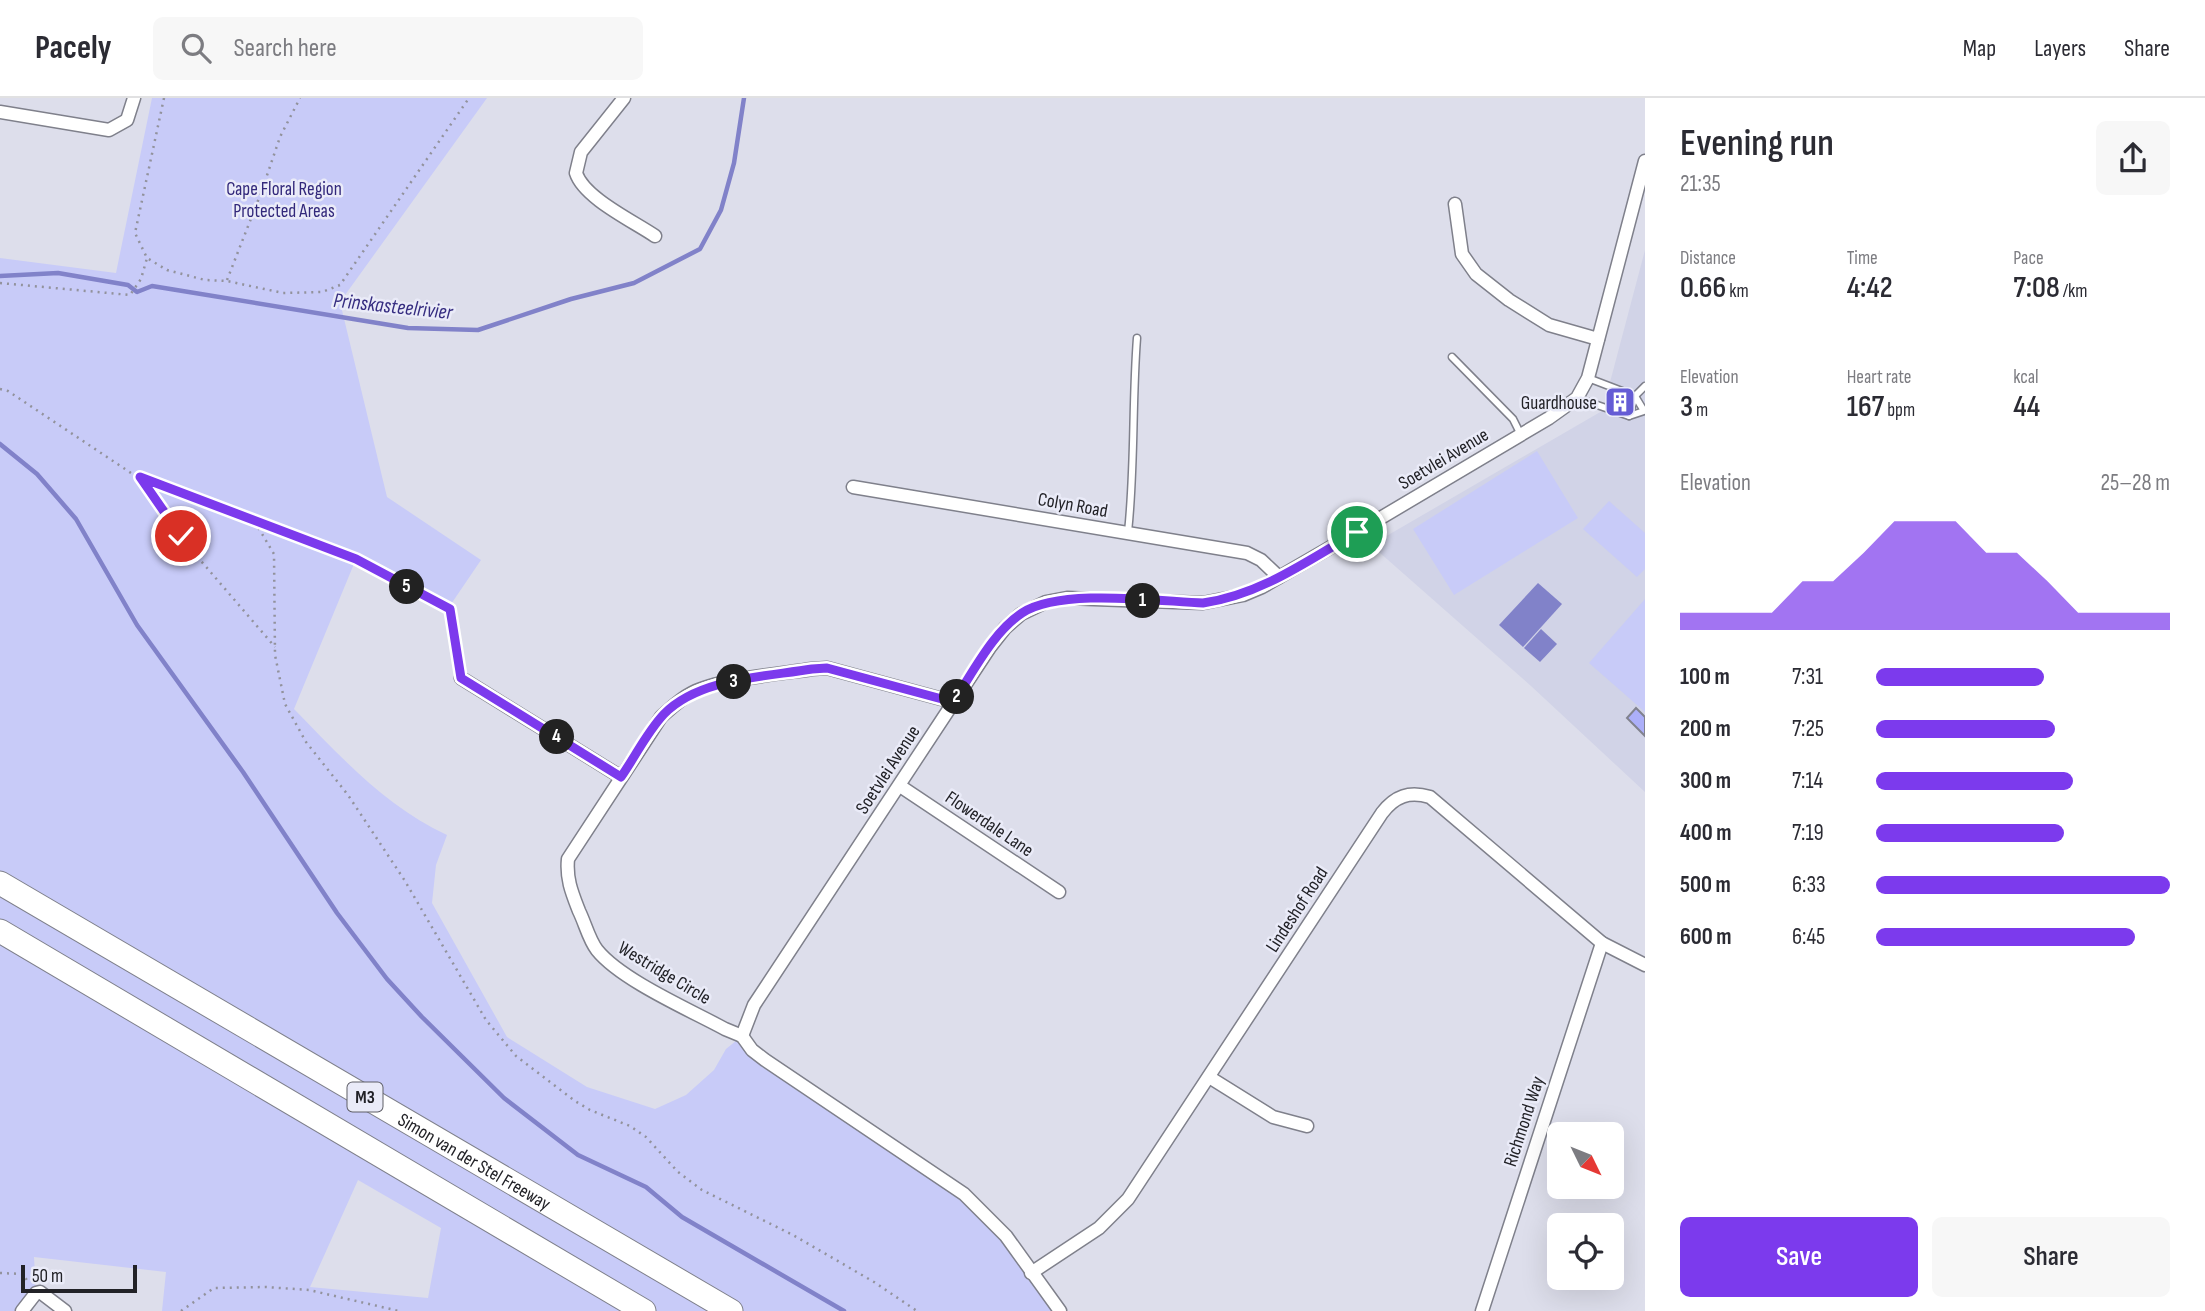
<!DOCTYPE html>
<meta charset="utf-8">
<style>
body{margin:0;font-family:"Sofia Sans Condensed",sans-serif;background:#f7f7f7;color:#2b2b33;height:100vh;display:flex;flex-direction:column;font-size:26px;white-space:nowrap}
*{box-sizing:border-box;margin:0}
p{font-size:23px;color:#7c7c81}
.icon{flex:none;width:38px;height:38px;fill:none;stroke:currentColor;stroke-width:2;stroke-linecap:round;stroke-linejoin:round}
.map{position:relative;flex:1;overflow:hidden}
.panel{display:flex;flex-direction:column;background:#fff;width:560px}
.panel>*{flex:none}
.needle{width:46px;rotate:133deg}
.buttons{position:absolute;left:1547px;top:1024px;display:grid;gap:14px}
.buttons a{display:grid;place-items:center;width:77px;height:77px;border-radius:10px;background:#fff;box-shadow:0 7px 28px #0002;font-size:35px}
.scale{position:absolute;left:21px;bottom:18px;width:116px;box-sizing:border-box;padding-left:7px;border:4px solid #222227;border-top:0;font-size:19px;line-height:24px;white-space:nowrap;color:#222227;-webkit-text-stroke:5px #eaebf8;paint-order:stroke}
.pin{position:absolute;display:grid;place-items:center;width:60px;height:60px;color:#fff;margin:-30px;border:4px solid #fff;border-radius:50%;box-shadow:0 2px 7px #0007}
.km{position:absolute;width:35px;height:35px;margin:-18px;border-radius:50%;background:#222;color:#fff;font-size:19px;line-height:35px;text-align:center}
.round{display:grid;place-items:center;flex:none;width:74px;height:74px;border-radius:10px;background:#f7f7f7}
.headline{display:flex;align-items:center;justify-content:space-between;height:119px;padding:0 35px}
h1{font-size:38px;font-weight:600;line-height:52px}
.figures{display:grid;grid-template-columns:repeat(3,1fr);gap:10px;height:119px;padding:7px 35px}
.figures div{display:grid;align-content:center}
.figures b{font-size:30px;font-weight:600}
.figures small{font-size:19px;font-weight:400}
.figures p{font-size:19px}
.chart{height:196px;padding:14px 35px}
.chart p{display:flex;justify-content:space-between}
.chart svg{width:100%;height:126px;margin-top:7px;fill:#7c3aed;opacity:.7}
.button{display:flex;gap:14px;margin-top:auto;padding:14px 35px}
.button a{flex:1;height:80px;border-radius:10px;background:#7c3aed;color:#fff;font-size:28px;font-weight:600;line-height:80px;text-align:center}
.button a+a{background:#f7f7f7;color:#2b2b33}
ul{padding:0 35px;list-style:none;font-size:23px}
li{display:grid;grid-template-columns:112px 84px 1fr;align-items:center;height:52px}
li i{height:18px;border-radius:9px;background:#7c3aed}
header{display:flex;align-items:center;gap:42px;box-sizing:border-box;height:98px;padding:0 35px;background:#fff;border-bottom:2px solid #e1e1e2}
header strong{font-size:33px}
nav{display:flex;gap:38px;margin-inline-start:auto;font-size:24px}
.search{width:490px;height:63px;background:#f7f7f7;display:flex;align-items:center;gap:18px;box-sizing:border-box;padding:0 24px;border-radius:10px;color:#7c7c81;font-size:26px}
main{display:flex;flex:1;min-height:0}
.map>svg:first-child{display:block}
.built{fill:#d1d3e7}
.green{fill:#c8cbf8;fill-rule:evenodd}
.water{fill:#8182c9}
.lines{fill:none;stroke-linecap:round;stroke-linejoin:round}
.stream{stroke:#8182c9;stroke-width:4.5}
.building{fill:#acaff9;stroke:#81828e;stroke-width:2}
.service-casing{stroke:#7f808b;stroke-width:9}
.minor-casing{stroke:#7f808b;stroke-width:15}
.motorway-casing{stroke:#7f808b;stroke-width:25}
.path{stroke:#92929c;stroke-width:2.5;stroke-dasharray:2 5;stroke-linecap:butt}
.service{stroke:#fff;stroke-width:6}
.minor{stroke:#fff;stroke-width:12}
.motorway{stroke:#fff;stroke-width:23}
.route-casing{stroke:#fff;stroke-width:14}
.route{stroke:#7c3aed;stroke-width:9}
.labels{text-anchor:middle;stroke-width:5;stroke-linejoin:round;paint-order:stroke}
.shield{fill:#eaebf8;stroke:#5e5e66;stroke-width:2}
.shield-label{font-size:18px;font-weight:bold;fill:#222227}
.park-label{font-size:19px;fill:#32287b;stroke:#eaebf8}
.poi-label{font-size:19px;fill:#222227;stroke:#eaebf8;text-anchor:end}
.street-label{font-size:19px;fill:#222227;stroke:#eaebf8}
.water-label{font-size:21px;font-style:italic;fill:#362d81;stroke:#eaebf8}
</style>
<header>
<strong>Pacely</strong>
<div class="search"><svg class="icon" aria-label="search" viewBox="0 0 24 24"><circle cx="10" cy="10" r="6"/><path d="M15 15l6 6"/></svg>Search here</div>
<nav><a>Map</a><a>Layers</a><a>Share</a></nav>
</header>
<main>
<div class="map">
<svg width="1645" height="1213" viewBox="0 0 1645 1213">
<rect width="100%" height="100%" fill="#dddeeb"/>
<polygon class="built" points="1645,152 1645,694 1531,588 1371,447 1602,313 1612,285 1610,284 1613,273"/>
<g class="green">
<path d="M 152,0 L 487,0 L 340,204 L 387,399 L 481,462 L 445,515 L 356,461 L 294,611 C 340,658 386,709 447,737 L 436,767 L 432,805 L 507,939 L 587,989 L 655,1011 L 686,997 L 714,972 L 726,951 L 742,938 L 752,952 L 964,1096 L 1060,1213 L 162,1213 L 166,1174 L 34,1159 L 36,1195 L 22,1213 L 0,1213 L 0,160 L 116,175 ZM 358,1082 L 441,1130 L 428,1200 L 310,1189 Z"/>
<polygon points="1537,353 1578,420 1454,497 1413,431"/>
<polygon points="1609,403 1645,435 1645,471 1637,479 1583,431"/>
<polygon points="1645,501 1645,614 1589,565"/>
</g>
<g class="water">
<polygon points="1538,485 1562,506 1523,549 1499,527"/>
<polygon points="1541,531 1557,546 1540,564 1524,550"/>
</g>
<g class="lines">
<g class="stream">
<polyline points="0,178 58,175 128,187 137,194 152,188 408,230 478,232 571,201 634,185 700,151 721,112 734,65 744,0"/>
<polyline points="0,346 37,376 76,421 137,527 243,674 337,815 387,881 422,919 504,1000 578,1057 646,1089 682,1119 844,1213"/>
</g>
</g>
<polygon class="building" points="1636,610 1645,619 1645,638 1627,620"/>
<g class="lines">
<g class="service-casing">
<g id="service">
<polyline points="1452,259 1513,321 1521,337"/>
<polyline points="1577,300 1629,318 1644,313 1635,298 1588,280"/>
<polyline points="1629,318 1635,298 1645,288"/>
<path d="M 1128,434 C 1135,370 1132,305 1137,240"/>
</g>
</g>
<g class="minor-casing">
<g id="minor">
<path d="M 624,0 L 581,54 L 576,75 C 584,100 633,123 655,138"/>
<polyline points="0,14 109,32 127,22 134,0"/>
<polyline points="1455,106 1462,156 1476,176 1509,202 1549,227 1598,241"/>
<polyline points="853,389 1247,455 1261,462 1279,479"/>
<polyline points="461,580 621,679"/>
<polyline points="900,688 1059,794"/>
<polyline points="742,938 754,907 990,549 1005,530 1021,516 1046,504 1067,500 1203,505 1243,497 1262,489 1357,434 1549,320 1577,300 1588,280 1645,63"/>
<path d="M 742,938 L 725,931 C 690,912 621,882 597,852 C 589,842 585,825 579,813 C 572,795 566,781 568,761 L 661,619 C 671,610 680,601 692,595 C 719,581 780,576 812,571 L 827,570 L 953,604"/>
<polyline points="742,938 752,952 765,962 964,1096 1006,1138 1060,1213"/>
<polyline points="1209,979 1273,1019 1307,1028"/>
<path d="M 1031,1175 L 1099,1130 L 1128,1101 L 1382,715 C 1395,698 1409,693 1430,699 L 1602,845 L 1645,867"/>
<polyline points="22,1213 36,1195 40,1194 65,1213"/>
<polyline points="1482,1213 1602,845"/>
</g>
</g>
<g class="motorway-casing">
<g id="motorway">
<path id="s1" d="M 0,785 L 731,1213"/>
<polyline points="0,833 644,1213"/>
</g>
</g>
<g class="path">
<polyline points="164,0 135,135 147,160 167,172 205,182 227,183 283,195 322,194 340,187 469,0"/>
<polyline points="227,182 261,95 280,39 300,0"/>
<polyline points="0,185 130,197 141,181 147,160"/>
<polyline points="0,291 8,293 131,375 175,394 356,461 450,511 459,567"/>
<polyline points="140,379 195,456 275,549"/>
<polyline points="255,424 274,456 275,557 285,606 306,644 348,697 405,783 486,922 516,958 575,1003 590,1012 630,1028 646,1039 678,1074 702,1092 793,1137 874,1184 917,1213"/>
<polyline points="0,1175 23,1176 28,1184"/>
<polyline points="181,1213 214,1190 266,1189 309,1192 399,1213"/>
</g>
<use href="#service" class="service"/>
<use href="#minor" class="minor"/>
<use href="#motorway" class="motorway"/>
</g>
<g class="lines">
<g class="route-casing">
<path id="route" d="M 181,438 L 140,379 L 356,461 L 450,511 L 461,580 L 621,679 C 635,659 647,634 664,616 C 699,580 764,579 812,571 L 827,570 L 953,604 C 973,575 992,535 1022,515 C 1060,490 1156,503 1203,505 C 1260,497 1307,463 1357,434"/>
</g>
<use href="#route" class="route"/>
</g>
<defs>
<g id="building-square" transform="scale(1.575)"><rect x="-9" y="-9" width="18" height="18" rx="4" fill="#655cd5" stroke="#eaebf8"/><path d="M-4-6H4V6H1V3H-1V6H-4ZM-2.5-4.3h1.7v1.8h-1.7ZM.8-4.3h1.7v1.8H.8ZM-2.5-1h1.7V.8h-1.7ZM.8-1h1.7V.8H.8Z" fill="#fff"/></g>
</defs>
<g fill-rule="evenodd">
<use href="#building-square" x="1620" y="304"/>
</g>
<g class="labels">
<rect class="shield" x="347.5" y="984.5" width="35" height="29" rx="5"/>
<g class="shield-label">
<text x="365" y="1005">M3</text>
</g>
<g class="park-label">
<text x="284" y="97">Cape Floral Region<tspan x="284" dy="22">Protected Areas</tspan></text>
</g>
<g class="poi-label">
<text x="1597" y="311">Guardhouse</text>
</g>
<g class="street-label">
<text transform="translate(1443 360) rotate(-31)" y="7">Soetvlei Avenue</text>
<text transform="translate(1073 406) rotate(10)" y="7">Colyn Road</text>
<text transform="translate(887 671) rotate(-57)" y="7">Soetvlei Avenue</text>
<text transform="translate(990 725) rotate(34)" y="7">Flowerdale Lane</text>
<text transform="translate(1296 811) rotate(-57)" y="7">Lindeshof Road</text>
<text transform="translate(665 874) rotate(31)" y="7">Westridge Circle</text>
<text transform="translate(1523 1023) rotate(-72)" y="7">Richmond Way</text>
<text dy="7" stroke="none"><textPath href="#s1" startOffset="550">Simon van der Stel Freeway</textPath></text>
</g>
<g class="water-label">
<text transform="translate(393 208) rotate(6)" y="7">Prinskasteelrivier</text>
</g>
</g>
</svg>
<div class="buttons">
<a><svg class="needle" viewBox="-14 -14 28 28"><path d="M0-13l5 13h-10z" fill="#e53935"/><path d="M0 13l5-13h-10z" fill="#7c7c81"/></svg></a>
<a><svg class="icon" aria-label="locate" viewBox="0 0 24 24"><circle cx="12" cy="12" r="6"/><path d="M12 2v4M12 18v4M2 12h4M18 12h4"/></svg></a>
</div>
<div class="scale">50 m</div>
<div class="pin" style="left:1357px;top:434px;background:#1e9e55"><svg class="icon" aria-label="arrive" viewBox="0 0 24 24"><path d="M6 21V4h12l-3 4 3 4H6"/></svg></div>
<div class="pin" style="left:181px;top:438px;background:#d93025"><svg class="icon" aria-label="check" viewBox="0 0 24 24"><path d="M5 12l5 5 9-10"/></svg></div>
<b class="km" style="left:1143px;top:503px">1</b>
<b class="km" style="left:957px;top:599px">2</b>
<b class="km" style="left:734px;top:584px">3</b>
<b class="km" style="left:557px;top:639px">4</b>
<b class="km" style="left:407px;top:489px">5</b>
</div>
<section class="panel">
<div class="headline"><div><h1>Evening run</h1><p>21:35</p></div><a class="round"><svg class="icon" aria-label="share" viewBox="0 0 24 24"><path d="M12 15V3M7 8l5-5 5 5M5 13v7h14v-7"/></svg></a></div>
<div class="figures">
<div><p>Distance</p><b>0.66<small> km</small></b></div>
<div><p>Time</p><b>4:42</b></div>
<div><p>Pace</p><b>7:08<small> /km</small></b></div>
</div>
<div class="figures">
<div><p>Elevation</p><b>3<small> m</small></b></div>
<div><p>Heart rate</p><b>167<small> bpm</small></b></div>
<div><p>kcal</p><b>44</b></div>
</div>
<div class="chart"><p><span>Elevation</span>25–28 m</p>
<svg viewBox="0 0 160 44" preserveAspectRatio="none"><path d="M0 44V38L10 38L20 38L30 38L40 27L50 27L60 17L70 6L80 6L90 6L100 17L110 17L120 27L130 38L140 38L150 38L160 38V44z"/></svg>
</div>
<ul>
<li><b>100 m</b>7:31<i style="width:57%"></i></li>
<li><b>200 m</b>7:25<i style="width:61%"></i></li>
<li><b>300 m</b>7:14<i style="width:67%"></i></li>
<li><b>400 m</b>7:19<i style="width:64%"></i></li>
<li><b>500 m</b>6:33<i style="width:100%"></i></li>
<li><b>600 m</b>6:45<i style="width:88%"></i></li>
</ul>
<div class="button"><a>Save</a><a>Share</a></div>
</section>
</main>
